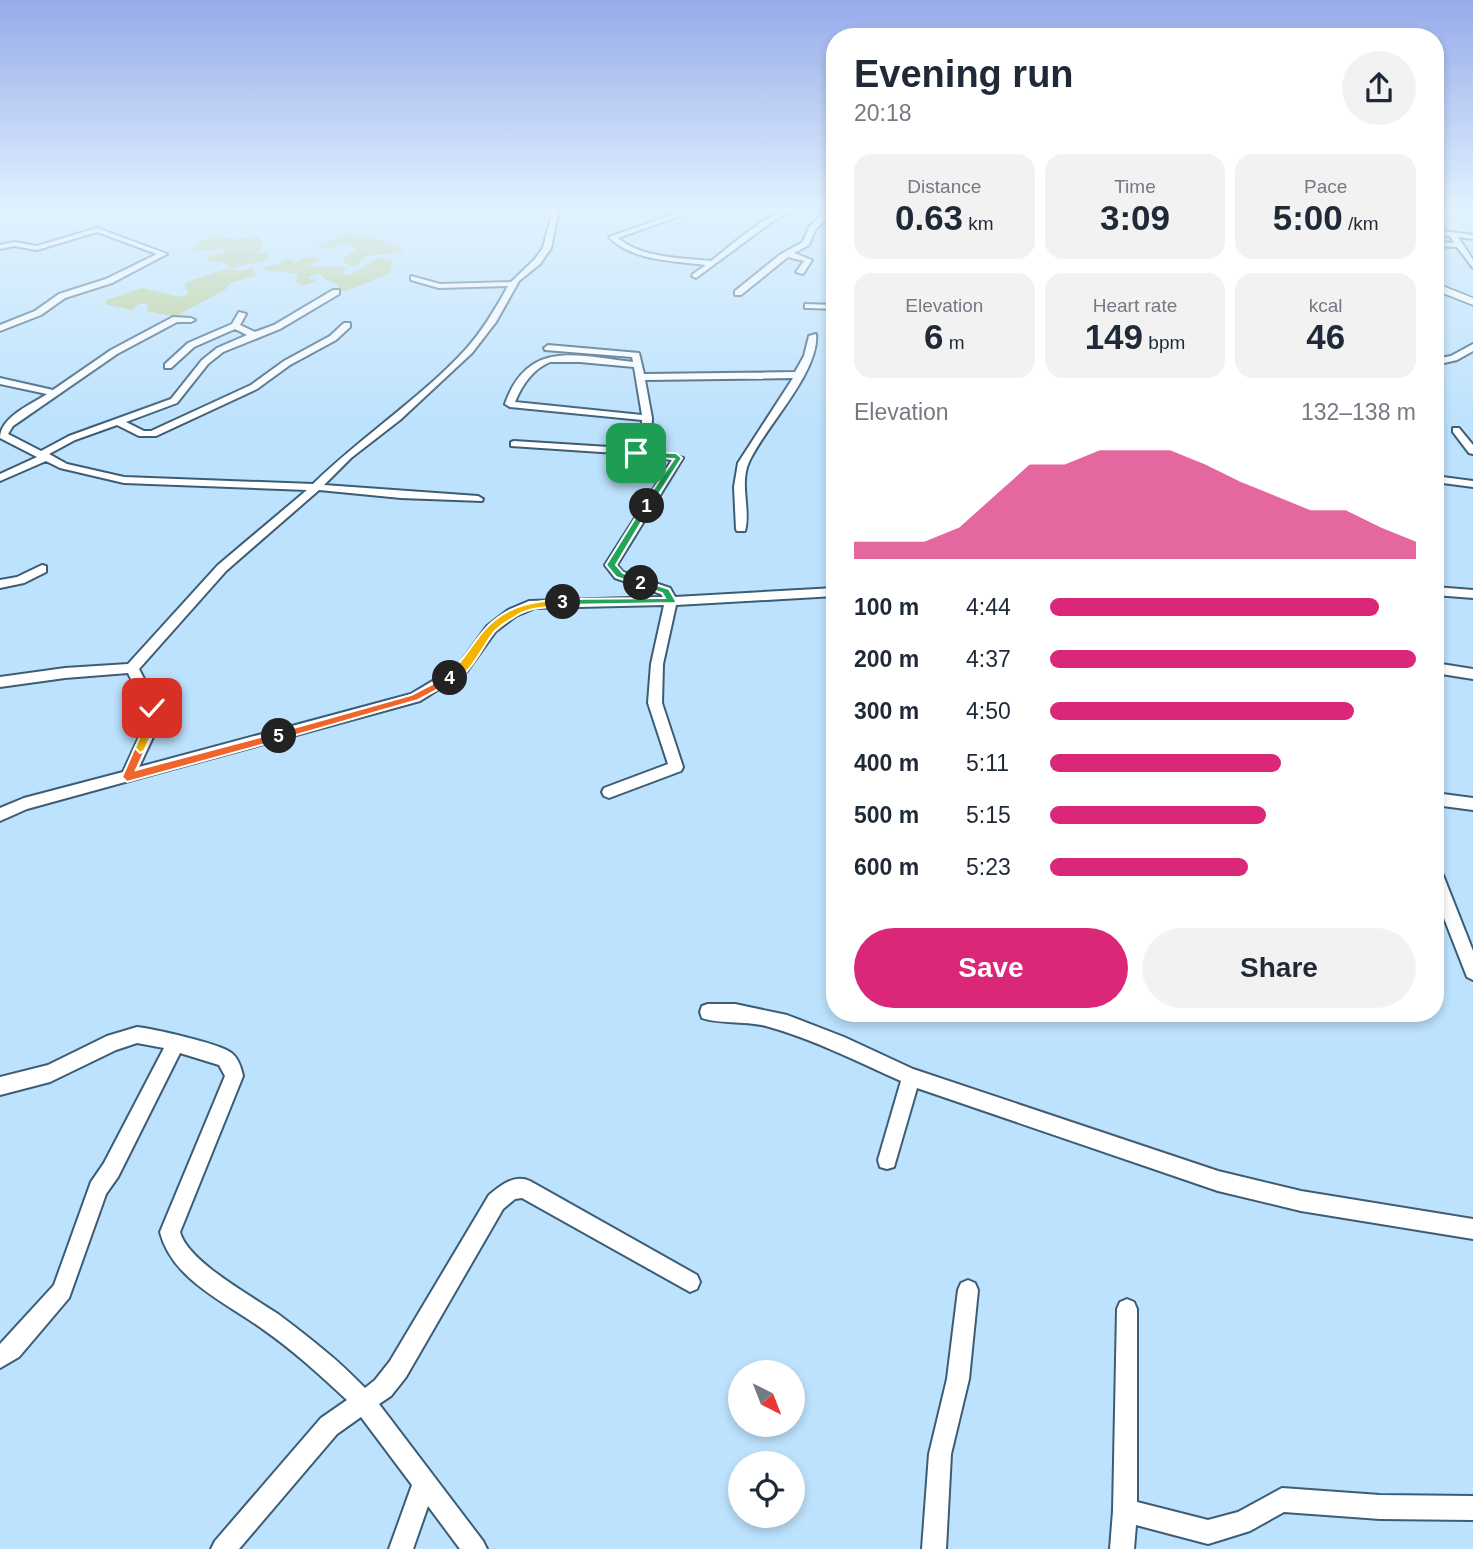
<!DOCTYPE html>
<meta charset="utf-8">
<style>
body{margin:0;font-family:Helvetica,sans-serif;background:#f2f2f3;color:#1f2937;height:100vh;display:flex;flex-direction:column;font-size:26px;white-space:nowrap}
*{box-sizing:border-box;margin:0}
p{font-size:23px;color:#747a83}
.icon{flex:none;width:38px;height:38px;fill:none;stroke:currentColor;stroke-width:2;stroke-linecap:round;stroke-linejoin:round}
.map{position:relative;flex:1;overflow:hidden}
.panel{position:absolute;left:826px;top:28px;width:618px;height:994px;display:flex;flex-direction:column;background:#fff;border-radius:28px;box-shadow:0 4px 10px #0003}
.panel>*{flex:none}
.needle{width:46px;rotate:138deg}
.tools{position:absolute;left:728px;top:1360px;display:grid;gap:14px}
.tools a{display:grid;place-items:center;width:77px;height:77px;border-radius:50%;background:#fff;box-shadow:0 4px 10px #0003;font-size:35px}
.pin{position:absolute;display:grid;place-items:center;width:60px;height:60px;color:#fff;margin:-30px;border-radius:14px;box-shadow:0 4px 10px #0006}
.km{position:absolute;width:35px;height:35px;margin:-18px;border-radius:50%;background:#222;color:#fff;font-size:19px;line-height:35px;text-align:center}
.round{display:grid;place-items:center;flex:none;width:74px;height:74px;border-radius:37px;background:#f2f2f3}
.headline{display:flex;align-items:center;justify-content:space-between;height:119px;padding:0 28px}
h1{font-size:38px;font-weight:700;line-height:52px}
.metrics{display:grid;grid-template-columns:repeat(3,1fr);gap:10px;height:119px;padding:7px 28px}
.metrics div{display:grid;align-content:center;border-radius:18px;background:#f2f2f3;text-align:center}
.metrics b{font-size:35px;font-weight:700}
.metrics small{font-size:19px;font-weight:400}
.metrics p{font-size:19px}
.chart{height:196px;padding:14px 28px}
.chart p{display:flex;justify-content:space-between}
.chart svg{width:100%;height:126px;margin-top:7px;fill:#db2777;opacity:.7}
.action{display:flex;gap:14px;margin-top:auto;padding:14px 28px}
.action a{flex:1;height:80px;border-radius:42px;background:#db2777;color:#fff;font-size:28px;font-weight:700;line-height:80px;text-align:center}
.action a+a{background:#f2f2f3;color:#1f2937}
ul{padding:0 28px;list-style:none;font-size:23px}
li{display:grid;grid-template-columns:112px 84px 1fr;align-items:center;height:52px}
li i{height:18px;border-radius:9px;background:#db2777}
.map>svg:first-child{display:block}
.green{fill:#b9ca88}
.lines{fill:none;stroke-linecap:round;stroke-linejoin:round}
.minor-casing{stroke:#3c5d75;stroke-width:4}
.tertiary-casing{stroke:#3c5d75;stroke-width:3}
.minor{fill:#fff;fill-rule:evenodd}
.tertiary{fill:#fff;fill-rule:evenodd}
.split-1{fill:#22a559;stroke:#fff;stroke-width:2}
.split-2{fill:#22a559;stroke:#fff;stroke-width:2}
.split-3{fill:#22a559;stroke:#fff;stroke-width:2}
.split-4{fill:#f5b400;stroke:#fff;stroke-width:2}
.split-5{fill:#f0652b;stroke:#fff;stroke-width:2}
.split-6{fill:#f0652b;stroke:#fff;stroke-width:2}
.split-7{fill:#f5b400;stroke:#fff;stroke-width:2}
</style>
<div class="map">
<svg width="1473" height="1549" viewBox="0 0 1473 1549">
<rect width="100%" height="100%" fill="#bde2fd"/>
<g class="green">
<path d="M 347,233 L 368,236 L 403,248 L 401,252 L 366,256 L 357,265 L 350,266 L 343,262 L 344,258 L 357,250 C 347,241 342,243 331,249 L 317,247 Z"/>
<polygon points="217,236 234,239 258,237 263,242 258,253 268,253 269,256 263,261 231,268 236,271 252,268 258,275 230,283 226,289 180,314 172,316 147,311 147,303 139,304 132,310 105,304 106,300 142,288 181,297 189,293 184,286 187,282 229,268 224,262 206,261 209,257 224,253 225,249 192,251 200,241"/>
<polygon points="317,257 321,260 310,264 312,267 341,267 346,269 342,274 348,276 379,257 393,261 390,273 346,291 339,290 338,285 325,279 320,274 311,275 308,279 316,279 314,282 302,286 296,282 297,274 265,270 264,267 280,264 283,260 296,260 292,262 293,264 304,258"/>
</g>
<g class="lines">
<g class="minor-casing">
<g id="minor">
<path d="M 553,209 L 559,209 L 551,248 L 540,264 L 519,281 L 496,322 L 472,353 L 400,420 L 351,458 L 324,485 L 478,496 L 483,499 L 482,501 L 401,498 L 319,490 L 226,571 L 139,669 L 159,708 L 154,735 L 139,767 L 411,694 L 459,665 L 487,626 L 508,610 L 529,601 L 663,597 L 661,594 L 615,578 L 605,565 L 672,460 L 646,455 L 511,446 L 511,442 L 514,441 L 641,449 L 642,420 L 510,407 L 505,404 C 528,338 579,356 633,362 L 632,357 L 545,350 L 544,348 L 548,345 L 639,353 L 644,374 L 795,372 L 804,356 L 809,336 L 816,334 C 820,372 764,428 749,462 C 739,484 751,510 745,531 L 737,531 L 736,529 L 734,487 L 738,463 L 793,378 L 645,380 L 652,418 L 651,450 L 683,458 L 617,565 L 623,572 L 670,588 L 675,597 L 835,588 L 835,596 L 676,605 L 663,664 L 662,703 L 683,767 L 681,771 L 609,798 L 604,796 L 602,792 L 604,788 L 668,764 L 648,703 L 651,664 L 664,605 L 535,608 L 516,616 L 495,632 L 467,671 L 420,701 L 27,809 L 0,821 L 0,808 L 24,798 L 123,772 L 140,735 L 145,717 L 145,708 L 128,673 L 65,678 L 0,687 L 0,677 L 65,668 L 128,664 L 218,565 L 307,490 L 124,483 L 60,468 L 46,461 L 0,481 L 0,474 L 37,457 L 0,438 C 0,417 32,404 47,394 L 0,384 L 0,378 L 53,390 L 111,350 L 173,317 L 191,318 L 195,320 L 191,322 L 177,322 L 117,354 L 13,426 L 8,434 L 41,451 L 69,436 L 171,399 L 202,360 L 217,348 L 247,335 L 235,329 L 194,347 L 171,368 L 165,368 L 165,364 L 188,343 L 232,324 L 239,312 L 246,314 L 240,325 L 255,332 L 274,325 L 333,290 L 339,290 L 339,294 L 280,329 L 223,352 L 208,364 L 177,403 L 126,422 L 144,431 L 151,431 L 251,385 L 284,361 L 330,336 L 344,323 L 350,323 L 350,327 L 336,340 L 290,365 L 257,389 L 156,436 L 139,436 L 117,425 L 75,440 L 49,454 L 67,464 L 124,477 L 313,484 C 362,436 420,399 466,349 C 483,330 496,308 508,286 L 439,288 L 411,280 L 411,276 L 440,284 L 511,282 L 534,260 L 543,248 ZM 550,362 L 580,362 L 634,367 L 642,415 L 515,402 C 522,385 533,369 550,362 Z"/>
<path d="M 689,209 L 699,209 L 618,238 C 641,258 681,258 711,261 C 731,246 770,209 795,209 L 773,221 L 696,278 L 692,276 L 693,274 L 706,265 C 674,261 632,261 609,237 Z"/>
<polygon points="828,209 835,210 815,230 809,245 794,253 812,260 803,274 796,272 804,261 788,257 741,295 735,295 735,291 781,254 803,242 809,227"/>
<polygon points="97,228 167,254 112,283 65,298 41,315 0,331 0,325 35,311 59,294 106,279 157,254 97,232 37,250 14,246 0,249 0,245 14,242 37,246"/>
<polygon points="1435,230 1473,235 1473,239 1458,237 1473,260 1473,268 1457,247 1435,246 1435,242 1454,243 1450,236 1435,234"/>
<polygon points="805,304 835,305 835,309 808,308 805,308"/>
<polygon points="1473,344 1473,351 1457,360 1435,365 1435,359 1451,356"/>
<polygon points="1453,428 1459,428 1473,445 1473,454 1469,453 1453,432"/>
<polygon points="1435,476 1473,481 1473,487 1435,482"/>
<polygon points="42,565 46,566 46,572 24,583 0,588 0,580 17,577"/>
<polygon points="1435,587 1473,590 1473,598 1435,595"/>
<polygon points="1435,663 1473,669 1473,679 1435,673"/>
<polygon points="1435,793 1473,798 1473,810 1435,805"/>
<polygon points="1435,868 1440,870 1443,875 1473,951 1473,980 1467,977 1435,895"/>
<path d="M 708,1004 L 735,1004 L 787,1015 L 844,1037 L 913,1069 L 1218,1171 L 1301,1191 L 1473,1219 L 1473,1239 L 1301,1211 L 1218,1191 L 917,1088 L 896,1160 L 894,1167 L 887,1169 L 880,1167 L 878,1160 L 901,1081 C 856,1061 813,1039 766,1026 C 747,1021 717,1024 702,1018 L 700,1012 L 702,1006 Z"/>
<path d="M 137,1027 C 154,1029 217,1043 230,1052 C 238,1057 241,1067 243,1076 L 180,1232 C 187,1261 253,1297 278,1314 C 294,1326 310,1338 325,1351 C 339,1362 352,1375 365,1388 L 375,1380 L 390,1361 L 489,1195 C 501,1185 514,1174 530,1181 L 697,1275 L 700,1282 L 697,1289 L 690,1292 L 522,1198 L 515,1199 L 503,1209 L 406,1377 L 391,1396 L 379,1404 L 483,1541 L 487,1549 L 460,1549 L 428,1506 L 413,1549 L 389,1549 L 412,1485 L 361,1417 L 337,1434 L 239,1549 L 211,1549 L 215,1541 L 321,1418 L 347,1400 C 320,1375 294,1351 264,1330 C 227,1303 172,1280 160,1232 L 225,1076 L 219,1065 L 180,1053 L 118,1177 L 106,1194 L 69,1298 L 19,1357 L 0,1368 L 0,1344 L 54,1285 L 91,1182 L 104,1163 L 164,1048 L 137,1043 L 116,1050 L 50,1082 L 0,1095 L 0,1077 L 48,1065 L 107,1036 Z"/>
<polygon points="968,1280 975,1283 978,1290 969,1379 951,1454 946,1549 922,1549 929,1454 947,1379 958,1290 961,1283"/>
<polygon points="1127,1299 1134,1302 1137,1309 1137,1502 1208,1520 1238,1512 1282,1488 1380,1495 1473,1496 1473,1520 1380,1519 1284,1512 1250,1531 1208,1544 1136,1525 1134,1549 1110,1549 1113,1511 1117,1309 1120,1302"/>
</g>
</g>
<g class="tertiary-casing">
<polygon id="tertiary" points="1435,283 1473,298 1473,305 1435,290"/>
</g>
<use href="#minor" class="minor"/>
<use href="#tertiary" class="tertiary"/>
</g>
<linearGradient id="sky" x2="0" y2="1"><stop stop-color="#96abea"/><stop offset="0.49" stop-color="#e1f2fe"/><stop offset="1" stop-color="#e1f2fe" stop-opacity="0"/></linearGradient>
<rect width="1473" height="426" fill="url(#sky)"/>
<polygon class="split-1" points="633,452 676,453 682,458 650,508 642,506 674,459 636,456"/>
<polygon class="split-2" points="644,504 651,506 616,565 623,573 644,581 644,585 641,586 616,577 606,565"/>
<polygon class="split-3" points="641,580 669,589 676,601 675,603 563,605 558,602 563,599 665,598 662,593 638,585 638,581"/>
<path class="split-4" d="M 563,599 L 567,602 L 566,605 C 547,608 529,606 513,618 C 507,621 500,626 495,631 C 482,645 468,684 446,681 L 446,676 C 464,662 472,642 488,626 C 509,605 535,601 563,599 Z"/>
<polygon class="split-5" points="450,675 455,678 454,681 418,700 279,740 274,736 279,732 411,695"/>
<polygon class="split-6" points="279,732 283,733 283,739 127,782 122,777 136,745 140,744 146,748 136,770"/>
<polygon class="split-7" points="152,704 157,708 154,729 144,751 140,753 135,748 143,729 147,708"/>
</svg>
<div class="tools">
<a><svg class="needle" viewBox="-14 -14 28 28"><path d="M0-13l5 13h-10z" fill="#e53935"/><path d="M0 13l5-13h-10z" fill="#747a83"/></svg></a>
<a><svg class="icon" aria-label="locate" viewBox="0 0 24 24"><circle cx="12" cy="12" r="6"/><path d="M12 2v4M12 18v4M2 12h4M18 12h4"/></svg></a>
</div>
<div class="pin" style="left:636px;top:453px;background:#1e9e55"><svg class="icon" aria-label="arrive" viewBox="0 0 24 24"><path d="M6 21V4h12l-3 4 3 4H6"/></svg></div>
<div class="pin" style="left:152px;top:708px;background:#d93025"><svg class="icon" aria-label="check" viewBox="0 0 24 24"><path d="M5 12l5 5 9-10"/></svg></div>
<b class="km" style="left:647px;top:506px">1</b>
<b class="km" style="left:641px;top:583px">2</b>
<b class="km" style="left:563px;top:602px">3</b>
<b class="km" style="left:450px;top:678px">4</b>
<b class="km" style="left:279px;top:736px">5</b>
<section class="panel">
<div class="headline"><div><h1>Evening run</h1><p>20:18</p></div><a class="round"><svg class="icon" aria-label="share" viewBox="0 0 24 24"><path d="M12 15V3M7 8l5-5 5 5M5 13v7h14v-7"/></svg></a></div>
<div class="metrics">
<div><p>Distance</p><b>0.63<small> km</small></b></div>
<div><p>Time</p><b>3:09</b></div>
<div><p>Pace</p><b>5:00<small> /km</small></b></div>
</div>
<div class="metrics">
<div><p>Elevation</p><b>6<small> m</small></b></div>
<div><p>Heart rate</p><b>149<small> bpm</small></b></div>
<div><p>kcal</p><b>46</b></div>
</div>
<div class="chart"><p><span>Elevation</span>132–138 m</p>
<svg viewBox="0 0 160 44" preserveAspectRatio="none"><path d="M0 44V38L10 38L20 38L30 33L40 22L50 11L60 11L70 6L80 6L90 6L100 11L110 17L120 22L130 27L140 27L150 33L160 38V44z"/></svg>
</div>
<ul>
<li><b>100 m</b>4:44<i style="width:90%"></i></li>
<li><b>200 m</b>4:37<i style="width:100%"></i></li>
<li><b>300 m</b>4:50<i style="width:83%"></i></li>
<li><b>400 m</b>5:11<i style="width:63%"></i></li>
<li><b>500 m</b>5:15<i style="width:59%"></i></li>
<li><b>600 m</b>5:23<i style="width:54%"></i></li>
</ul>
<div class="action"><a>Save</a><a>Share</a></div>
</section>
</div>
